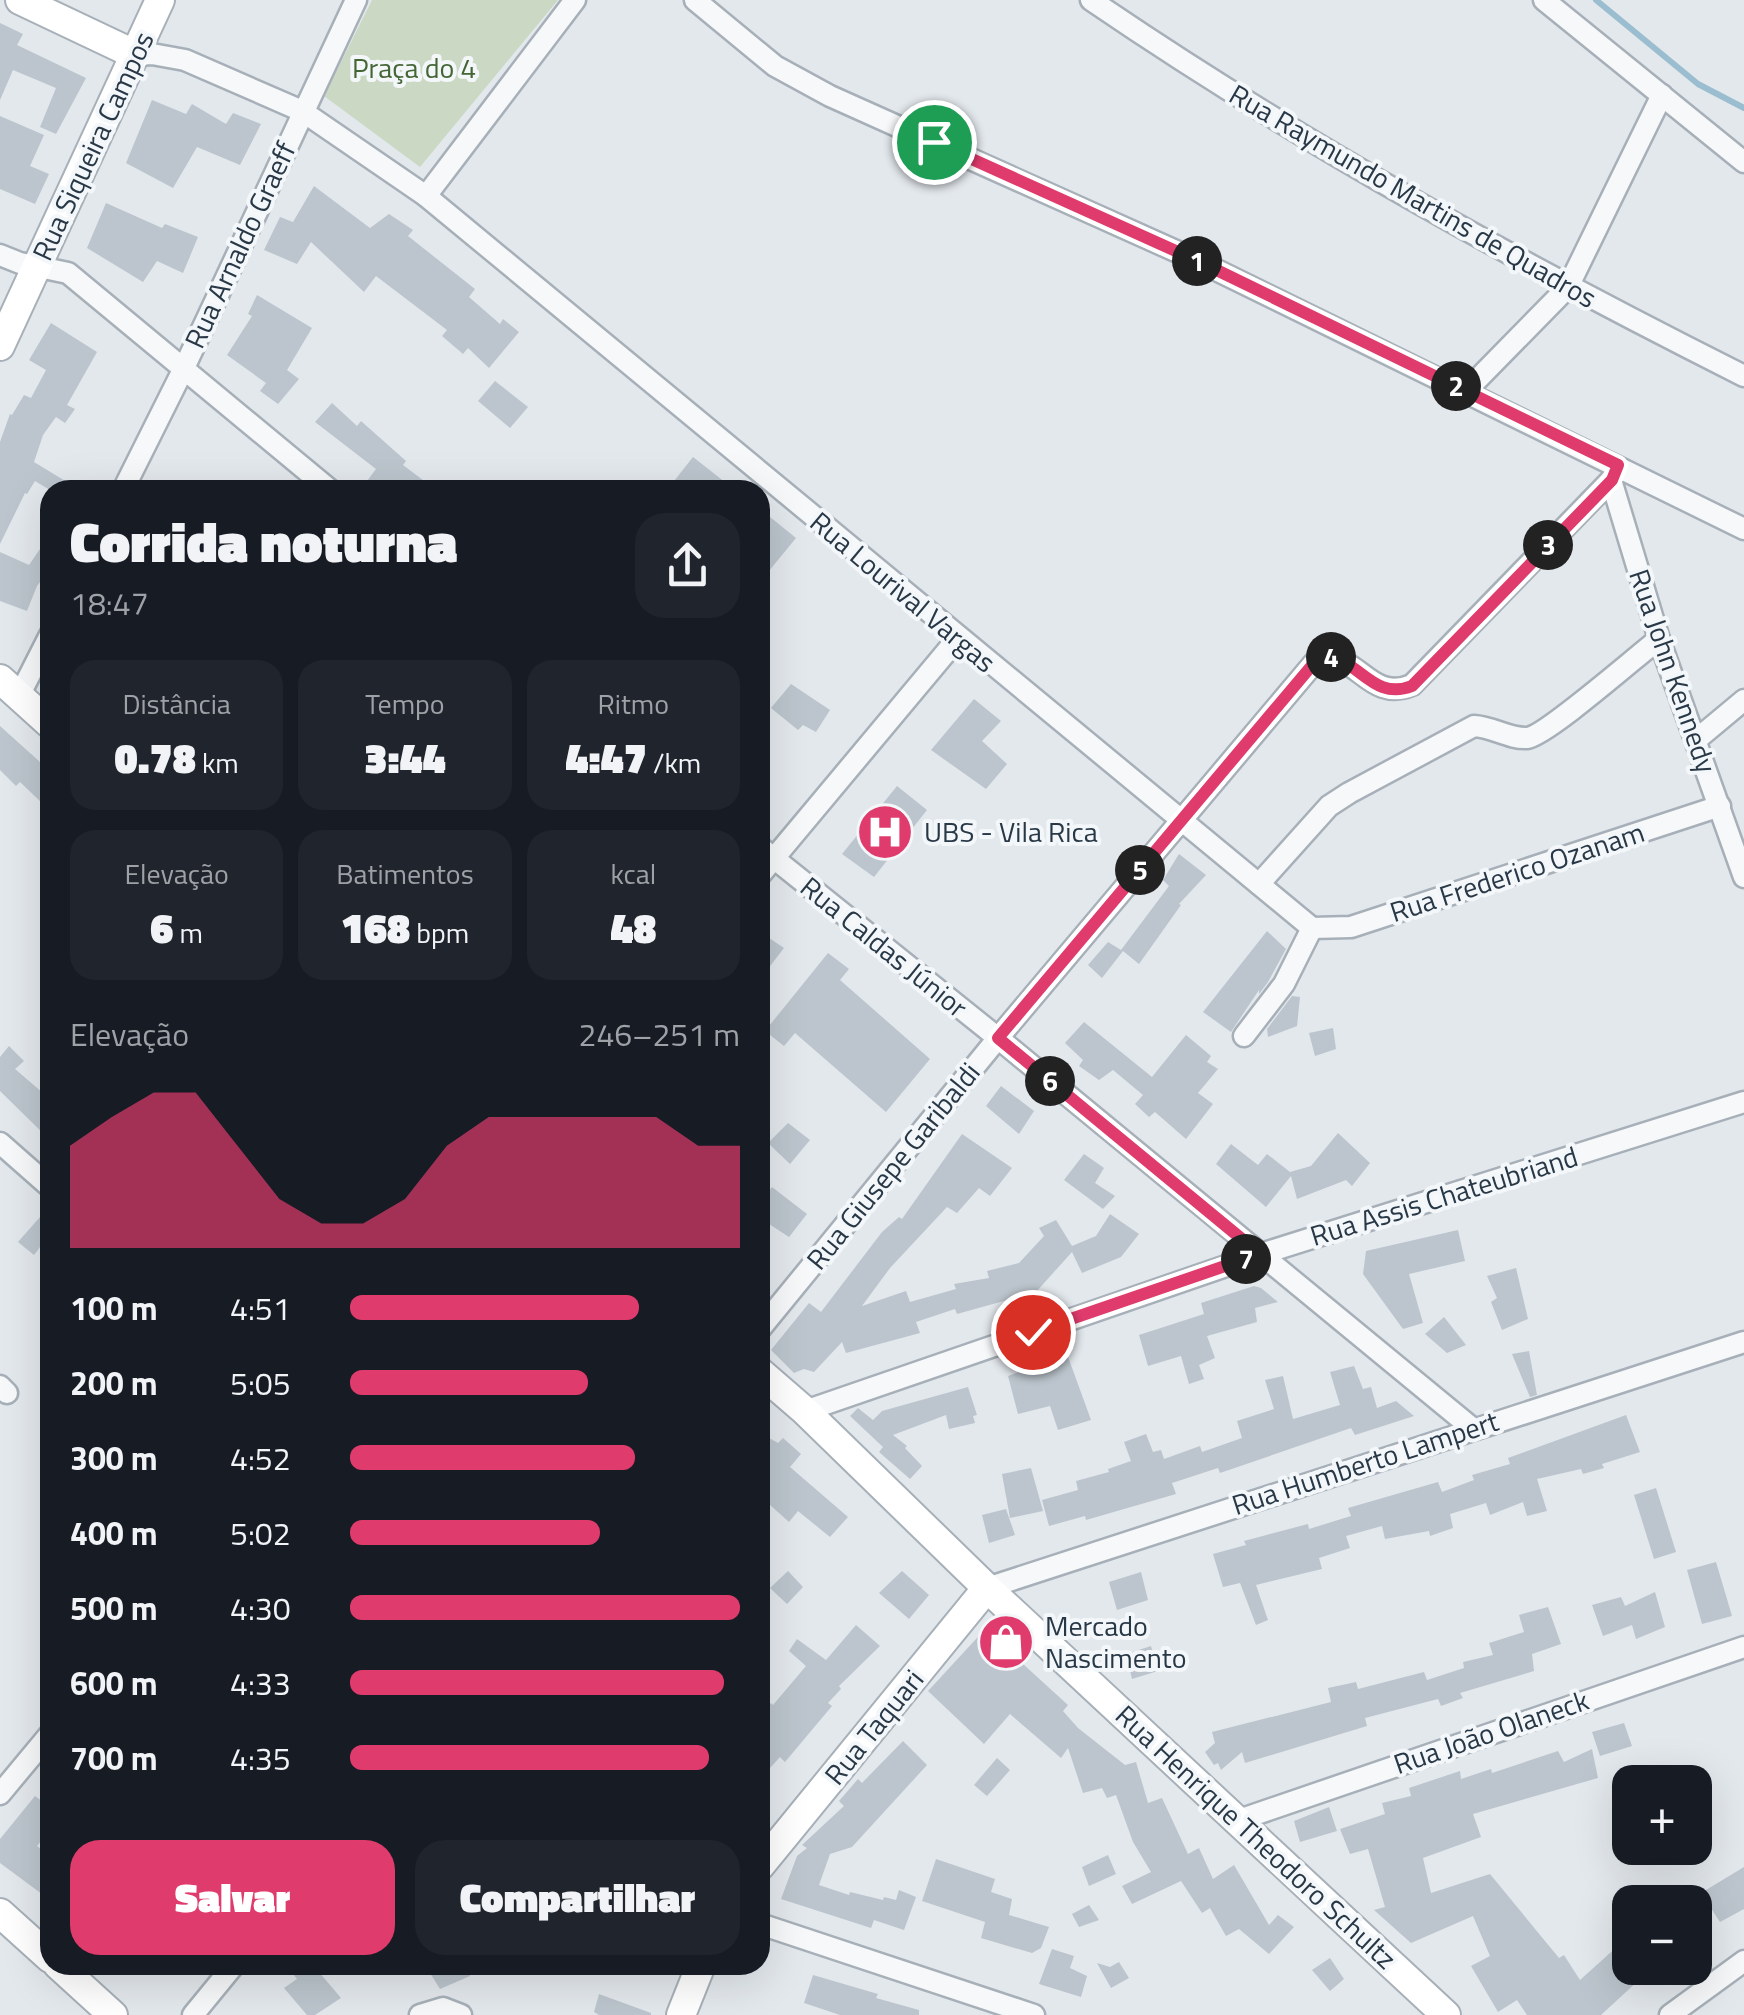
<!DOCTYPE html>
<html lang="pt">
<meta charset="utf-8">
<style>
body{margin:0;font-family:"Titillium Web",sans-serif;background:#20242c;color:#f1f3f6;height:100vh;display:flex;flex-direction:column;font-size:38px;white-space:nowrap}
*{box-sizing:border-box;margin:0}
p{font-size:32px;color:#9ea1a6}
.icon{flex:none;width:55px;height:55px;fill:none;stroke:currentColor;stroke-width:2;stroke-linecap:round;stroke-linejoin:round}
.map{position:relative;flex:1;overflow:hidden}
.panel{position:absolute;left:40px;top:480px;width:730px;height:1495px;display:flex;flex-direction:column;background:#171b24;border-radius:30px;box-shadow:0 10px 40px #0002}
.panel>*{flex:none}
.buttons{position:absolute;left:1612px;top:1765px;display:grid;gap:20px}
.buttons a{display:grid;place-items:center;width:100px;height:100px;border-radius:20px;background:#171b24;box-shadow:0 10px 40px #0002;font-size:50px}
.pin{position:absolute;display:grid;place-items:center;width:85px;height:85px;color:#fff;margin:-42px;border:5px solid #fff;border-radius:50%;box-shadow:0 2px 10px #0007}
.km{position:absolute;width:50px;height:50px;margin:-25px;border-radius:50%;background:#222;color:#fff;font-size:28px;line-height:50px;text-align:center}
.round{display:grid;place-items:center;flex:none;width:105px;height:105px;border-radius:30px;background:#20242c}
.head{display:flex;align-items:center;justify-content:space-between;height:170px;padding:0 30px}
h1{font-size:55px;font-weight:800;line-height:75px}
.metrics{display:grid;grid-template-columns:repeat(3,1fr);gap:15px;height:170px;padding:10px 30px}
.metrics div{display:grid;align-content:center;border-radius:25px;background:#20242c;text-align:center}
.metrics b{font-size:42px;font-weight:800}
.metrics small{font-size:28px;font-weight:400}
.metrics p{font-size:28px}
.chart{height:280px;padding:20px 30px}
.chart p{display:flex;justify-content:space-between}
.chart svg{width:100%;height:180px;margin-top:10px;fill:#df3b6c;opacity:.7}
.cta{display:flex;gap:20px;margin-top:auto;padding:20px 30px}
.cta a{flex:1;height:115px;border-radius:30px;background:#df3b6c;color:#fff;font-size:40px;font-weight:800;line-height:115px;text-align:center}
.cta a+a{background:#20242c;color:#f1f3f6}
ul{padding:0 30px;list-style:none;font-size:32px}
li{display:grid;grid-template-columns:160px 120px 1fr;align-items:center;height:75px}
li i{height:25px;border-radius:12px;background:#df3b6c}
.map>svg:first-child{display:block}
.green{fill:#cbd8c3}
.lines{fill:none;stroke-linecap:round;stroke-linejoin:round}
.stream{stroke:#9abdd0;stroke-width:6}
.building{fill:#bcc5cd}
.street-casing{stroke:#a7b0b8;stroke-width:25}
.secondary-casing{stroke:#a7b0b8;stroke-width:32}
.street{stroke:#f7f8fa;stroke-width:20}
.secondary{stroke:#fff;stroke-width:28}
.route-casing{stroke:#fff;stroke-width:20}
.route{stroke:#df3b6c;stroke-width:12}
.labels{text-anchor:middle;stroke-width:8;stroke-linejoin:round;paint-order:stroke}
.park-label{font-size:28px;fill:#446534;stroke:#f3f7f9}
.street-label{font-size:28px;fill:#283847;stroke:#f3f7f9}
.poi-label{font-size:28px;fill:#283847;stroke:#f3f7f9;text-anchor:start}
</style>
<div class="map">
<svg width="1744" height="2015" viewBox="0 0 1744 2015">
<rect width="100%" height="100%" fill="#e3e8ed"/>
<polygon class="green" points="372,0 558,0 420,167 324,96"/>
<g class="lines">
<polyline class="stream" points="1596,0 1698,84 1744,108"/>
</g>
<g class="building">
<polygon points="0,23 23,34 17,45 86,78 56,134 40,127 56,88 13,70 0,100"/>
<polygon points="152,100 186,114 192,104 226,124 233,113 261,124 240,165 197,147 173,188 126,163"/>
<polygon points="0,116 44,135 30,166 49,174 35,204 0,189"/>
<polygon points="314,186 370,228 389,214 413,230 408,236 475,289 469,297 500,324 503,319 519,332 489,368 468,348 463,354 442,336 447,330 376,276 364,292 311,242 297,264 264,250 280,217 293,222"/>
<polygon points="106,203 162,228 165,224 198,237 183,273 157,261 143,282 87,248"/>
<polygon points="257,295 312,328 287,370 299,379 278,404 260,391 266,383 227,355 252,316 248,314"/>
<polygon points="51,323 97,352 67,405 75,409 65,423 56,417 43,435 34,462 80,490 50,490 35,481 27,494 25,493 0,544 0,442 10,414 12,415 24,395 31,398 46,370 29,360"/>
<polygon points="495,381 528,407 510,428 478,401"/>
<polygon points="332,403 357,426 361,421 406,461 403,465 436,490 378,490 367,481 376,469 315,422"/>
<polygon points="693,457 735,490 667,490"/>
<polygon points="760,509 796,538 760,582"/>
<polygon points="40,549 50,555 50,569 37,586 27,611 0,601 0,552 29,565"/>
<polygon points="791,684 830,710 816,732 803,725 798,730 771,708"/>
<polygon points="974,699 1001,721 982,741 1007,764 986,789 931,750"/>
<polygon points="0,726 50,771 50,794 42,803 20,782 16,786 0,770"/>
<polygon points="897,786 927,810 874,877 842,854"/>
<polygon points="1179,854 1206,875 1179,904 1181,905 1139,964 1123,951 1102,978 1088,965 1108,942 1121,950 1169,886 1163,880"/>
<polygon points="1267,931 1286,949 1268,982 1259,994 1259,990 1231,1032 1203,1012"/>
<polygon points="760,932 784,948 760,979"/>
<polygon points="828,953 849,969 840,980 930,1059 886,1112 795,1033 784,1046 765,1031"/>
<polygon points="1292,996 1300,997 1297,1026 1268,1037 1267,1029"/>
<polygon points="1084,1022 1152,1077 1186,1035 1211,1056 1207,1062 1218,1069 1198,1093 1213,1104 1186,1139 1155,1112 1149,1117 1135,1104 1143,1095 1113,1070 1099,1080 1079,1066 1083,1060 1065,1043"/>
<polygon points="1333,1028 1336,1049 1315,1056 1309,1033"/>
<polygon points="9,1046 24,1061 15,1069 50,1099 50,1140 0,1091 0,1057"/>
<polygon points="1001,1086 1034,1111 1019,1134 986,1106"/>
<polygon points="788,1123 810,1140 790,1164 768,1143"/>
<polygon points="1338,1133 1370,1163 1352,1186 1346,1180 1297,1199 1291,1176 1266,1207 1216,1164 1231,1144 1258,1165 1267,1154 1290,1172 1311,1166"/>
<polygon points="962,1134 1012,1168 990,1196 979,1188 957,1213 947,1207 890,1268 862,1306 906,1291 910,1302 956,1289 954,1284 989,1278 987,1271 1019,1263 1044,1236 1039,1228 1056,1220 1072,1246 1096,1236 1110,1214 1139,1234 1121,1257 1082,1273 1072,1252 1036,1292 957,1314 955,1309 916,1322 920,1333 846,1353 842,1342 814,1372 804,1369 794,1373 771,1350 809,1303 821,1312 882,1232 899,1217 902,1219"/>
<polygon points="1084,1154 1104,1168 1095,1183 1115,1196 1103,1209 1064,1180"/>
<polygon points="772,1187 807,1214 789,1237 769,1224 760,1235 760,1203"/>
<polygon points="40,1217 50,1225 50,1234 34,1255 18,1242"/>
<polygon points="1458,1230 1465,1261 1409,1274 1423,1323 1403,1329 1363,1274 1366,1251"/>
<polygon points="1516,1268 1528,1319 1502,1330 1491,1302 1497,1298 1487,1276"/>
<polygon points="1254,1286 1261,1288 1278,1302 1255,1308 1257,1322 1207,1336 1215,1358 1199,1365 1204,1379 1189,1384 1181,1356 1148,1366 1139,1335 1204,1314 1201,1303"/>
<polygon points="1444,1317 1466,1345 1447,1353 1425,1334"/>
<polygon points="1529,1351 1537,1395 1530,1397 1512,1354"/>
<polygon points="1067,1354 1091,1420 1058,1430 1050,1406 1018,1414 1008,1376"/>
<polygon points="1354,1366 1363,1389 1371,1387 1377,1408 1396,1401 1414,1416 1355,1435 1351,1428 1220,1473 1218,1468 1172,1483 1176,1494 1086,1520 1085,1516 1049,1526 1042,1500 1078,1490 1076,1481 1109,1472 1108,1469 1131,1461 1124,1442 1146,1434 1153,1452 1161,1450 1164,1459 1200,1446 1202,1452 1242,1438 1237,1421 1274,1409 1265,1380 1283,1376 1293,1419 1340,1405 1330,1372"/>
<polygon points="968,1387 977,1415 973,1416 975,1423 949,1429 946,1415 893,1435 907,1446 905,1448 922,1466 910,1479 879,1452 883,1447 850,1416 858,1408 873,1420 882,1411"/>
<polygon points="1626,1415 1640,1452 1602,1464 1604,1468 1583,1474 1581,1469 1537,1479 1547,1511 1527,1516 1523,1502 1490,1515 1486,1503 1450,1514 1453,1528 1430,1536 1429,1531 1385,1539 1382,1526 1346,1536 1350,1548 1319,1558 1322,1569 1256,1585 1268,1620 1256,1625 1240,1583 1223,1587 1213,1554 1246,1545 1244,1541 1308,1524 1309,1529 1351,1516 1348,1508 1438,1482 1442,1492 1474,1480 1472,1475 1510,1464 1508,1458"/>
<polygon points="760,1433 778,1443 783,1438 801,1454 790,1467 848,1517 830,1537 798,1511 789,1522 760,1496"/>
<polygon points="1031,1468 1043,1511 1010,1518 1002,1474"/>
<polygon points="1656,1488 1676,1552 1654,1559 1634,1495"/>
<polygon points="1006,1509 1015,1535 989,1543 982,1515"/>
<polygon points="1716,1562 1732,1616 1702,1624 1687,1570"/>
<polygon points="788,1571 803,1587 787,1604 770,1588"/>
<polygon points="902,1571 929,1595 909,1619 879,1593"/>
<polygon points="1141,1572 1148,1600 1117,1610 1109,1582"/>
<polygon points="1655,1592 1665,1627 1636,1639 1632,1625 1603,1636 1592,1605 1621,1597 1625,1606"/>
<polygon points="1548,1607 1561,1644 1532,1654 1534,1671 1460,1693 1463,1698 1441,1706 1438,1699 1365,1718 1367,1726 1245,1763 1242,1752 1221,1770 1218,1763 1214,1765 1205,1752 1215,1743 1212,1732 1331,1702 1328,1688 1356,1682 1358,1689 1424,1672 1427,1680 1464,1668 1463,1662 1493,1655 1489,1643 1524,1632 1519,1615"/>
<polygon points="856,1625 880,1646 839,1686 841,1689 828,1703 832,1706 785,1762 780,1757 760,1779 760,1715 771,1703 773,1705 806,1666 789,1651 797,1639 826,1660"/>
<polygon points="988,1626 1026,1660 1023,1664 1068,1705 1063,1711 1078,1728 1125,1765 1136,1762 1148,1803 1162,1798 1188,1854 1199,1848 1213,1879 1234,1865 1269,1925 1278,1915 1294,1927 1269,1954 1239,1929 1226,1936 1210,1908 1202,1913 1181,1881 1132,1904 1122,1886 1151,1872 1133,1842 1116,1795 1107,1798 1102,1788 1083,1793 1068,1748 1061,1758 1010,1714 984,1744 928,1691"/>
<polygon points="1151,1646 1158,1671 1132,1679 1126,1654"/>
<polygon points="1624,1723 1632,1746 1600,1756 1592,1732"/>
<polygon points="903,1741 927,1765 852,1847 830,1854 819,1885 849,1895 850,1892 883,1900 884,1897 896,1900 899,1890 916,1897 904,1930 874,1920 871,1928 781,1899 797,1856 807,1848 802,1845 844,1806 839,1801 858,1779 862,1783"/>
<polygon points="1592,1749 1598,1778 1473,1814 1481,1837 1423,1858 1431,1893 1490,1874 1559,1958 1564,1955 1580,1980 1630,1935 1630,1968 1652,1968 1601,2015 1527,2015 1517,2000 1498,2012 1471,1966 1490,1956 1473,1916 1411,1943 1374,1910 1385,1907 1368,1849 1350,1854 1340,1829 1385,1814 1382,1803 1411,1796 1409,1788 1460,1771 1461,1779 1491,1769 1492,1773 1558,1751 1564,1762"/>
<polygon points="997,1758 1010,1770 987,1796 974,1785"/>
<polygon points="1673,1765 1677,1782 1629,1782 1628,1778"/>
<polygon points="35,1796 50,1807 50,1830 37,1846 50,1856 50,1900 0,1863 0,1839"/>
<polygon points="1329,1807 1337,1831 1300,1842 1294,1821"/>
<polygon points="1108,1855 1116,1874 1089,1886 1082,1867"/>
<polygon points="936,1859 995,1879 991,1892 1012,1899 1009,1915 1049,1927 1041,1948 1032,1953 981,1938 985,1922 922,1901"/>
<polygon points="1744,1867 1744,1909 1720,1922 1701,1893"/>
<polygon points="1089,1905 1099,1920 1079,1927 1072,1914"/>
<polygon points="1052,1949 1074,1956 1070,1968 1087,1976 1081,1997 1039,1984"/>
<polygon points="1330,1958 1344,1979 1330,1991 1312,1970"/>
<polygon points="1119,1962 1129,1978 1111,1988 1097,1963 1110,1967"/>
<polygon points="286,1965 313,1965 341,1998 315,2015 307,2015 284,1988 297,1979"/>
<polygon points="425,1965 464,1965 470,1976 440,1989"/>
<polygon points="813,1975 878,1994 876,1998 919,2010 919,2015 840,2015 804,2003"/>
<polygon points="599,1994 651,2013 651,2015 599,2015 594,2012"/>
</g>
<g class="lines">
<g class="street-casing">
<g id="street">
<polyline points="695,0 775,66 830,96 1198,261 1744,529"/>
<path d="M 1091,0 C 1299,142 1519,263 1744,376"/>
<polyline points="1544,0 1744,162"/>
<polyline points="136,55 152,54 185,60 302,111 426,196 1312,928"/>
<polyline points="426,196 575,0"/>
<polyline points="0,255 20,263 68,273 330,490"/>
<polyline points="1466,391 1568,287 1662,95"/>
<polyline points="1616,472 1611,480 1659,639 1744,877"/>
<polyline points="123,490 184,368 356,0"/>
<polyline points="19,696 50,635"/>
<polyline points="1696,740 1744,700"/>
<polyline points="760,847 998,1038 1472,1428"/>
<polyline points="760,875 958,638"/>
<path d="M 1259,884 L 1329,806 L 1349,793 L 1474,726 C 1493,727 1509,739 1527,738 C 1546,736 1638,655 1659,639"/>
<polyline points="1312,928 1351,927 1720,806"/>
<polyline points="1244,1036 1284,984 1312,928"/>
<polyline points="0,1143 50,1187"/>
<path d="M 760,1329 L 998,1038 L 1314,663 C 1356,643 1365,704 1412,685 L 1611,480"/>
<polyline points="0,1386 7,1393"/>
<polyline points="805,1411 1261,1254 1744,1102"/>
<polyline points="987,1588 1744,1342"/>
<polyline points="0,1794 50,1734"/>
<polyline points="1239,1820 1744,1647"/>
<polyline points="760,1924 1034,2015"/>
<polyline points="193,2015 234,1965"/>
<polyline points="420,2015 443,2008 461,2015"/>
<polyline points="1670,2015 1744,1961"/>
</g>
</g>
<g class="secondary-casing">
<g id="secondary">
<polyline points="20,0 136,55"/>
<polyline points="0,346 160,0"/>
<polyline points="0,679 50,724"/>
<polyline points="760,1372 805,1411 987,1588 1446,2015"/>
<polyline points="760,1866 987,1588"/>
<polyline points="0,1913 50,1958"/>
<polyline points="58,1965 113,2015"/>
<polyline points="681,2015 701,1965"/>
</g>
</g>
<use href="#street" class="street"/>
<use href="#secondary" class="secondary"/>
</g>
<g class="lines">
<g class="route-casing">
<path id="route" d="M 934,142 L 1198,261 L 1618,465 L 1612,480 L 1412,686 C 1366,704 1355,643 1314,663 L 998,1038 L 1260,1254 L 1033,1332"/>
</g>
<use href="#route" class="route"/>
</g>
<defs>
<g id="hospital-disc" transform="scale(2.875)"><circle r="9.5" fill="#df3b6c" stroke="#f3f7f9"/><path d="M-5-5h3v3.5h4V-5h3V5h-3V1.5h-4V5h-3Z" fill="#fff"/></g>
<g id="shop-disc" transform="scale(2.875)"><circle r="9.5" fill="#df3b6c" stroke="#f3f7f9"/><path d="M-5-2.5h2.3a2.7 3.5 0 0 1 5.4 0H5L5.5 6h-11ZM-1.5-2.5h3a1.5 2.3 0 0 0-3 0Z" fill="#fff"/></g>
</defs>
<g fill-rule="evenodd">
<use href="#hospital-disc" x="885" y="832"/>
<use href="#shop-disc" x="1006" y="1642"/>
</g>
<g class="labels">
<g class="park-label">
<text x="414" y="78">Praça do 4</text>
</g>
<g class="street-label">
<text transform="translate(93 146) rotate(-65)" y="10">Rua Siqueira Campos</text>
<text transform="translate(1413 196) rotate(30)" y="10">Rua Raymundo Martins de Quadros</text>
<text transform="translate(240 245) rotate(-65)" y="10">Rua Arnaldo Graeff</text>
<text transform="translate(903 592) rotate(40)" y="10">Rua Lourival Vargas</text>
<text transform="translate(1673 671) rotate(71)" y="10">Rua John Kennedy</text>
<text transform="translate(1517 872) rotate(-18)" y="10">Rua Frederico Ozanam</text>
<text transform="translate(884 947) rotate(39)" y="10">Rua Caldas Júnior</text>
<text transform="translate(893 1166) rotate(-51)" y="10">Rua Giusepe Garibaldi</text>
<text transform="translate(1444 1196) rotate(-17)" y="10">Rua Assis Chateubriand</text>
<text transform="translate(1365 1463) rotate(-18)" y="10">Rua Humberto Lampert</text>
<text transform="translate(874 1727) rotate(-51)" y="10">Rua Taquari</text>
<text transform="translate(1491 1732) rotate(-19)" y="10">Rua João Olaneck</text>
<text transform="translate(1256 1837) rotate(43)" y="10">Rua Henrique Theodoro Schultz</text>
</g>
<g class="poi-label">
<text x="924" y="842">UBS - Vila Rica</text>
<text x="1045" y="1636">Mercado<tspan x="1045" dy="32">Nascimento</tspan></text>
</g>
</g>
</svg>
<div class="buttons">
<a>+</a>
<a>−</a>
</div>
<div class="pin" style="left:934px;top:142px;background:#1e9e55"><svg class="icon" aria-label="arrive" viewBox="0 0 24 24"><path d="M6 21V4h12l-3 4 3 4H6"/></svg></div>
<div class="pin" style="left:1033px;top:1332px;background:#d93025"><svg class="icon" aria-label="check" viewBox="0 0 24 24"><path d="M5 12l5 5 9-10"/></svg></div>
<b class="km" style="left:1197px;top:261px">1</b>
<b class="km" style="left:1456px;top:386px">2</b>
<b class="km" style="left:1548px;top:545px">3</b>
<b class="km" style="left:1331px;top:657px">4</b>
<b class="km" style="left:1140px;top:870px">5</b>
<b class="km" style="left:1050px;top:1081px">6</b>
<b class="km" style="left:1246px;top:1259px">7</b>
<section class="panel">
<div class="head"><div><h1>Corrida noturna</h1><p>18:47</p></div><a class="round"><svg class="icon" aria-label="share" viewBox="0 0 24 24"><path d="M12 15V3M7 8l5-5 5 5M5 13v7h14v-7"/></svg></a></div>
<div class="metrics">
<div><p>Distância</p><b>0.78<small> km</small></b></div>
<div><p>Tempo</p><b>3:44</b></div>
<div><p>Ritmo</p><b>4:47<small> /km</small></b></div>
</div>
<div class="metrics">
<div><p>Elevação</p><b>6<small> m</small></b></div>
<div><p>Batimentos</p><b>168<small> bpm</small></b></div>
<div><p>kcal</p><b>48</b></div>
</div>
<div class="chart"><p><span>Elevação</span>246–251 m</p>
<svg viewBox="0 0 160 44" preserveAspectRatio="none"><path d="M0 44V19L10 12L20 6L30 6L40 19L50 32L60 38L70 38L80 32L90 19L100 12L110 12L120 12L130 12L140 12L150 19L160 19V44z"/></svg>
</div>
<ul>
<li><b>100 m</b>4:51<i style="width:74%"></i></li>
<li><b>200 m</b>5:05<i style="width:61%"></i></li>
<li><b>300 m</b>4:52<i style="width:73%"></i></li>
<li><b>400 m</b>5:02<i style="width:64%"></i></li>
<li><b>500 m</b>4:30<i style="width:100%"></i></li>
<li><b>600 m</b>4:33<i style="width:96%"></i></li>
<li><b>700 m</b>4:35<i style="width:92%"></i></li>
</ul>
<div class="cta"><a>Salvar</a><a>Compartilhar</a></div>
</section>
</div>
